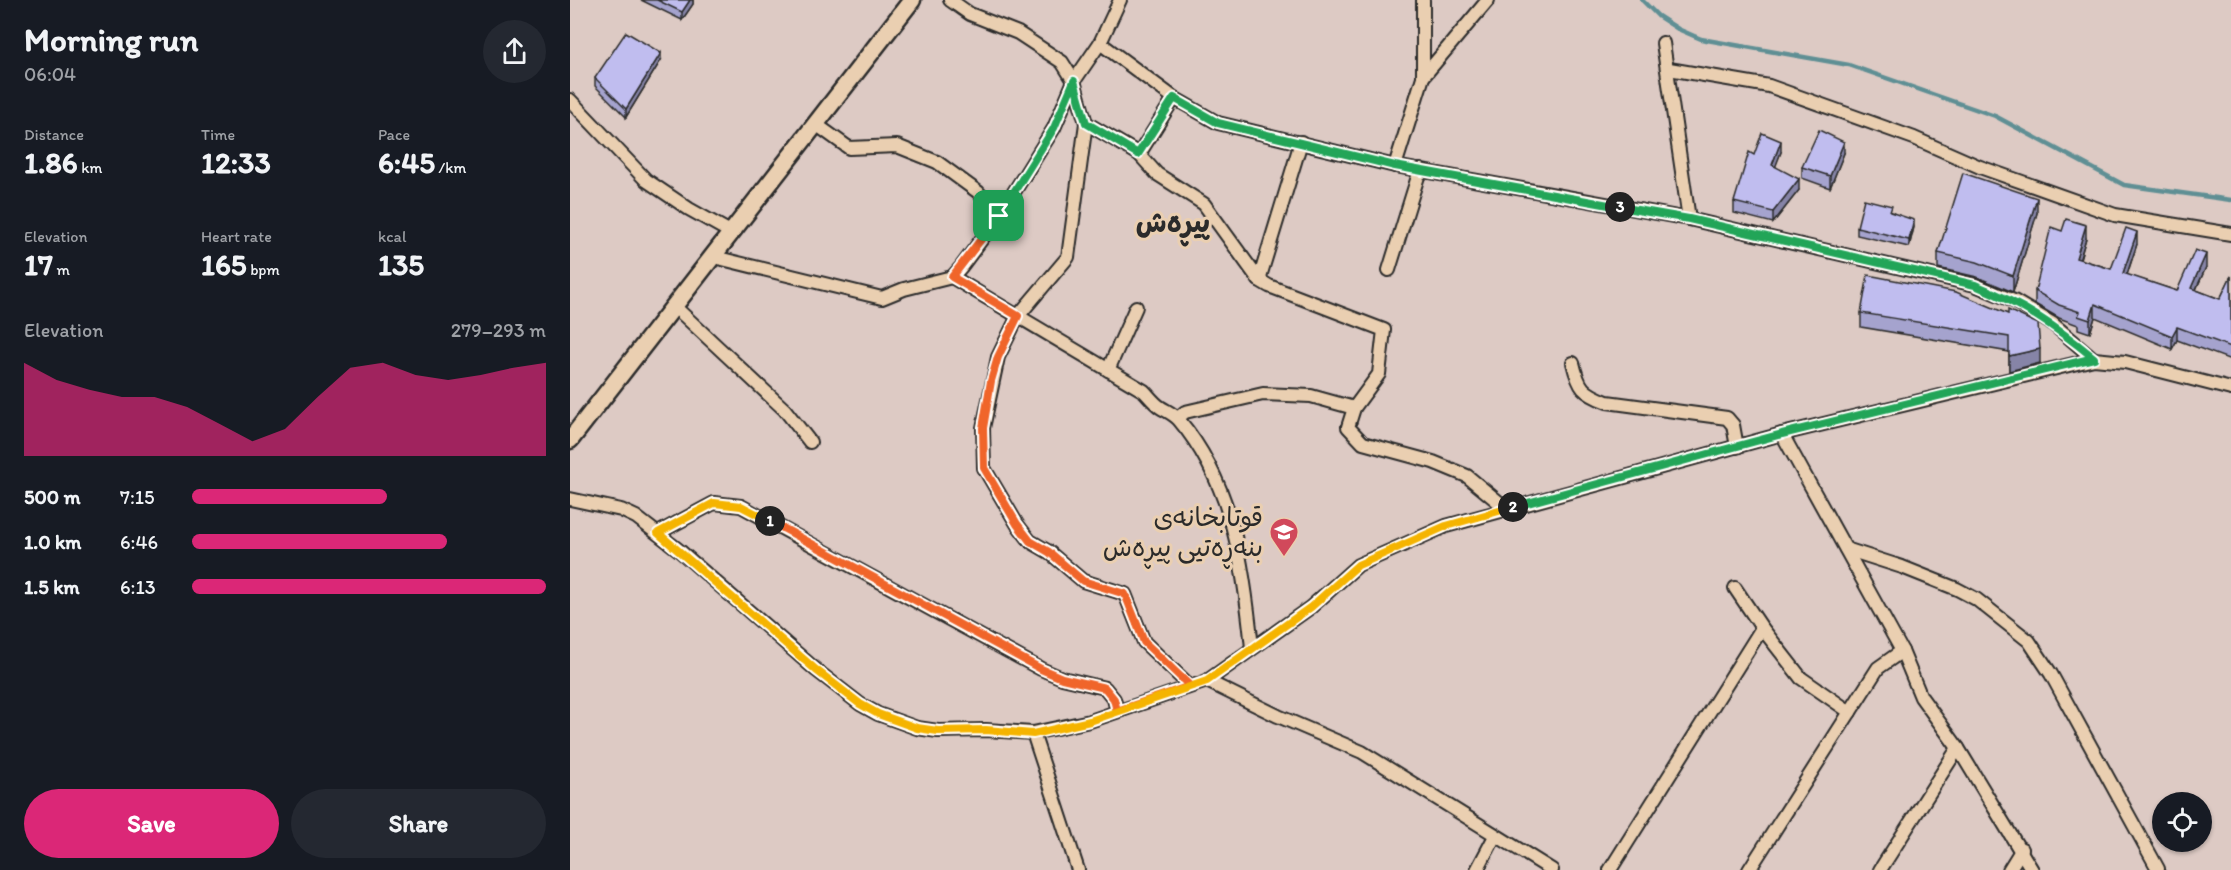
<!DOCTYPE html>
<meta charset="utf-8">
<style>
body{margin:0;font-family:Itim,"Playpen Sans Arabic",sans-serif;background:#242831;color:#f1f3f6;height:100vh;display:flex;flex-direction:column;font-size:22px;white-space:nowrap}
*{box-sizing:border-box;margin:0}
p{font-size:20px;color:#9ea1a6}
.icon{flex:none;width:33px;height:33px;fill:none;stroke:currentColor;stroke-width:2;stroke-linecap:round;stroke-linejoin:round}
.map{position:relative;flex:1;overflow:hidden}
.sheet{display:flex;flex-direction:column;background:#171b24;width:570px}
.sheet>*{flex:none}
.controls{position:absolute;left:1582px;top:792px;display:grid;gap:12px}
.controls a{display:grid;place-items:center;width:60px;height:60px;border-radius:50%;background:#171b24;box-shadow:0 2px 4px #0004;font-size:30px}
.pin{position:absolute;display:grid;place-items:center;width:51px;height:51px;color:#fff;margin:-26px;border-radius:12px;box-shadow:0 3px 9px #0006}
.km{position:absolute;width:30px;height:30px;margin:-15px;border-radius:50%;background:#222;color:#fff;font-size:16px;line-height:30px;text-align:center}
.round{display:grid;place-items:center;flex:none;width:63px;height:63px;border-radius:32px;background:#242831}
.summary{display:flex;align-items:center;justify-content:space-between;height:102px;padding:0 24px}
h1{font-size:33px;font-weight:800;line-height:45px}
.figures{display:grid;grid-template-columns:repeat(3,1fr);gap:9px;height:102px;padding:6px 24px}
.figures div{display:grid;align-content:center}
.figures b{font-size:30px;font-weight:800}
.figures small{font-size:16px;font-weight:400}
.figures p{font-size:16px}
.chart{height:168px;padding:12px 24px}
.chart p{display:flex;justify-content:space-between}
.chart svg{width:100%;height:108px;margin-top:6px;fill:#db2777;opacity:.7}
.action{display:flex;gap:12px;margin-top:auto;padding:12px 24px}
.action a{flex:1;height:69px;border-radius:36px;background:#db2777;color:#fff;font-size:24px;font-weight:800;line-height:69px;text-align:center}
.action a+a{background:#242831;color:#f1f3f6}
ul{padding:0 24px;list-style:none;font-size:20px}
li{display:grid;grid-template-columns:96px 72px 1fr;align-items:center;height:45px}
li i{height:15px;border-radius:8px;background:#db2777}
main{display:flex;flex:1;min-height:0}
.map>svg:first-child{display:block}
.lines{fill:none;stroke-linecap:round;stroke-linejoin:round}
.stream{stroke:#5f8f94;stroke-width:4.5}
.street-casing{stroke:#2b2b2b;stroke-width:16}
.secondary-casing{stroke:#2b2b2b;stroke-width:21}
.street{stroke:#eacfb1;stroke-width:12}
.secondary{stroke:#eacfb1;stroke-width:16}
.wall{fill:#a5a3ce;stroke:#2b2b2b;stroke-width:1.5}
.shaded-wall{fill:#8684a7;stroke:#2b2b2b;stroke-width:1.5}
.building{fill:#c0bdef;stroke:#2b2b2b;stroke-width:1.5}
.split-1-casing{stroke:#fff;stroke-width:12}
.split-2-casing{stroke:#fff;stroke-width:12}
.split-3-casing{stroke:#fff;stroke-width:12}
.split-4-casing{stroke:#fff;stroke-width:12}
.split-1{stroke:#f0652b;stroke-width:8}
.split-2{stroke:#f5b400;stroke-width:8}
.split-3{stroke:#22a559;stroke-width:8}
.split-4{stroke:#22a559;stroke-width:8}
.labels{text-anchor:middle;stroke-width:6;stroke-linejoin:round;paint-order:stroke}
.poi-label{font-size:26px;fill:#2b2b2b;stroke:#eacfb1;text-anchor:end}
.quarter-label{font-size:28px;font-weight:bold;fill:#2b2b2b;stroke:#eacfb1}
</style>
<main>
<section class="sheet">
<div class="summary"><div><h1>Morning run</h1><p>06:04</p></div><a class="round"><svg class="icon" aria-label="share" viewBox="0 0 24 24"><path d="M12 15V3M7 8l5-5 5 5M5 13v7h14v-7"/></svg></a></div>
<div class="figures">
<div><p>Distance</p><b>1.86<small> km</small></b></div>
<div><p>Time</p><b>12:33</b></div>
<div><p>Pace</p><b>6:45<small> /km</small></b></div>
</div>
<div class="figures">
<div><p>Elevation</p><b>17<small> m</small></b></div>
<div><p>Heart rate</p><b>165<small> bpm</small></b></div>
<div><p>kcal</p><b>135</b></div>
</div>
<div class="chart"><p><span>Elevation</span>279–293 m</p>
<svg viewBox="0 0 160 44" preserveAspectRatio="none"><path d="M0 44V6L10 13L20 17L30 20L40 20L50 24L60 31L70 38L80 33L90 20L100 8L110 6L120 11L130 13L140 11L150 8L160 6V44z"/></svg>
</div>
<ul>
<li><b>500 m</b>7:15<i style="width:55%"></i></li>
<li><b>1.0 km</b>6:46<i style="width:72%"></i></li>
<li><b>1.5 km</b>6:13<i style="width:100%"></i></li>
</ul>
<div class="action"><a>Save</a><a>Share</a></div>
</section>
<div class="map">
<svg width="1661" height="870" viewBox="0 0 1661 870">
<rect width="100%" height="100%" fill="#ddcac4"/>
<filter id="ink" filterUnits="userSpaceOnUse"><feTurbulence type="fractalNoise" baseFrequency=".0167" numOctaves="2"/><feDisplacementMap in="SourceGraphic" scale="12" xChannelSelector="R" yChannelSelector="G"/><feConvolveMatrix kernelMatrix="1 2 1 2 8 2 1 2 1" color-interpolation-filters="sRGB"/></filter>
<g filter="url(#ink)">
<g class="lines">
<polyline class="stream" points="1072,0 1088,16 1108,29 1131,39 1279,65 1425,116 1554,185 1661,200"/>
<g class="street-casing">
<g id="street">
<polyline points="380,0 400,14 448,33 492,62 504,81 516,123 498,257 448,316 428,357 413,428 414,468 447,524 460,541 479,552 513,581 555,594 574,642 620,686"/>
<polyline points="853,0 853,77"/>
<polyline points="530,43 604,98"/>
<polyline points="1093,43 1119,219"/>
<polyline points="1099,69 1199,86 1344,138 1410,167 1545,215 1661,234"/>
<polyline points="0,100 76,180 119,209 162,233"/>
<polyline points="516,123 569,154 604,98 648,123 825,166 1119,219 1405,285 1444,301 1483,324 1524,359"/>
<polyline points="247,125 279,148 327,146 367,162 408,192 429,216"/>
<polyline points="569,154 587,174 634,204 689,280 699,286 814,330 809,374 784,408 778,427 793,443 863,462 897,476 937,509"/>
<polyline points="825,166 853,77 918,0"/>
<polyline points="144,257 312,298 334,289 382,277 391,267 429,216 484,128 504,81 530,43 550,0"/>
<polyline points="819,270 850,170"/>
<path d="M 382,277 L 574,391 C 579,396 584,403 590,407 C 596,411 604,414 609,420 C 663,484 674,567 682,648"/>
<polyline points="689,280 731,142"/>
<polyline points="105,307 215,410 240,442"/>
<path d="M 1003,363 C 1009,388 1013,393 1037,402 L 1157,418 L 1163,425 L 1167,447"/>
<polyline points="538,370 566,307"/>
<polyline points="608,418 615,412 693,394 741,396 784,408"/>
<polyline points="1212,434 1332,651 1351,697 1388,748 1462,870"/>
<polyline points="0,499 51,510 66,517 110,551 246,670 290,704 308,714 347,728 368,731 416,730 463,733 520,721 637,681 741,607 788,565 876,526 1212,434 1524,359 1555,362 1661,389"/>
<polyline points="88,533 144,503 171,506 471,669 492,678 535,688 544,699 547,711"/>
<polyline points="1276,549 1332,567 1387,589 1406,599 1459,641 1481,674 1588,869"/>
<polyline points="1165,588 1192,628 1231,678 1280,712"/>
<polyline points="637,681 708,716 792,752 982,870"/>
<polyline points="463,733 508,870"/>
<polyline points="907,870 925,836"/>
<polyline points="1040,870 1192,628"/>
<polyline points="1179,870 1308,668 1332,651"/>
<polyline points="1310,870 1388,748"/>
<polyline points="1439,870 1452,849"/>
</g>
</g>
<g class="secondary-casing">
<polyline id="secondary" points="0,440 342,0"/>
</g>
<use href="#street" class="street"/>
<use href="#secondary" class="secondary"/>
</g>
<g class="wall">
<polygon points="71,0 123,0 123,4 112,20"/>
<polygon points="91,60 56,117 25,86 25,78"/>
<polygon points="1211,152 1205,166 1229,190 1203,223 1164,213 1164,202 1184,155"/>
<polygon points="1274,153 1260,188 1232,178 1232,167"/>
<polygon points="1322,212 1344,227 1339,247 1287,235 1287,227"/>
<polygon points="1467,213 1443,292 1407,277 1368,268 1368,253"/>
<polygon points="1492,231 1516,238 1510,259 1541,269 1567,244 1557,275 1607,291 1636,267 1626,290 1650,299 1661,276 1661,360 1607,340 1602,349 1525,317 1520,333 1508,329 1508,325 1489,318 1465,304 1465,291"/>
<polygon points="1386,292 1470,363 1439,371 1439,352 1291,327 1291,313"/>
</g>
<g class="shaded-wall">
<polygon points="120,0 123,0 123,4 112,20 112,12"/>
<polygon points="91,53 91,60 56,117 56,109"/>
<polygon points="1211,141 1211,152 1202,176 1202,165"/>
<polygon points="1274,142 1274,153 1260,188 1260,176"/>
<polygon points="1229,179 1229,190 1203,223 1203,212"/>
<polygon points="1467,198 1467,213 1443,292 1443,276"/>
<polygon points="1344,220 1344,227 1339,247 1339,240"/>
<polygon points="1516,225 1516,238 1506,271 1506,258"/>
<polygon points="1567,232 1567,244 1553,286 1553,273"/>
<polygon points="1636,254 1636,267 1621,300 1621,288"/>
<polygon points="1525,304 1525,317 1520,333 1520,320"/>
<polygon points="1607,327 1607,340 1602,349 1602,336"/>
<polygon points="1470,349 1470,363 1439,371 1439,356"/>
</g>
<g class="building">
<polygon points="87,0 120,0 112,12"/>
<polygon points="56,32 91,53 56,109 25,78"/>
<polygon points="1249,130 1274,142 1260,176 1232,167"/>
<polygon points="1192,133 1211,141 1202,165 1229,179 1203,212 1164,202 1179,152 1184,155"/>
<polygon points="1393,173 1467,198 1443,276 1407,262 1368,253"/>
<polygon points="1294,199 1322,206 1320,212 1344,220 1339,240 1287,227"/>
<polygon points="1496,219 1516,225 1506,258 1541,269 1556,228 1567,232 1553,273 1607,291 1625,250 1636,254 1621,288 1650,299 1661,276 1661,347 1607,327 1602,336 1525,304 1520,320 1508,316 1510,312 1489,305 1465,291 1481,227 1492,231"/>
<polygon points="1298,275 1386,292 1438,314 1438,310 1468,324 1470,349 1439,356 1439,337 1291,313"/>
</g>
</g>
<g class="lines" filter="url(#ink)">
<g class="split-1-casing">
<polyline id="split-1" points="200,521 471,669 492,678 535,688 544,699 547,711 620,686 574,642 555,594 513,581 479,552 460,541 447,524 414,468 413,428 421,381 428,357 448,316 382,277 429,216"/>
</g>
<g class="split-2-casing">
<polyline id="split-2" points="200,521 171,506 144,503 88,533 246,670 290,704 308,714 347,728 368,731 416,730 463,734 520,721 637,681 741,607 788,565 876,526 943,507"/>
</g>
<g class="split-3-casing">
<path id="split-3" d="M 943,507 L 1212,434 L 1524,358 C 1484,325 1454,305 1405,285 L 1119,219 L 1050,207"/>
</g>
<g class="split-4-casing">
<polyline id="split-4" points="429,216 484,128 504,81 516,123 568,154 604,98 648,123 825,166 1050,207"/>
</g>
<use href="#split-1" class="split-1"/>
<use href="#split-2" class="split-2"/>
<use href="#split-3" class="split-3"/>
<use href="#split-4" class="split-4"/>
</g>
<defs>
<g id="school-pin" transform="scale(1.5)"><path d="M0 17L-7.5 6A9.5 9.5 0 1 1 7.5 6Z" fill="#d1495b" stroke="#eacfb1"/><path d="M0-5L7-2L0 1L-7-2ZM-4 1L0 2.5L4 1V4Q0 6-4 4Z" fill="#fff"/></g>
</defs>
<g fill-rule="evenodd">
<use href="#school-pin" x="714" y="532"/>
</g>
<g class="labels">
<g class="poi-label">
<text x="693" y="526">قوتابخانەی<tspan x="693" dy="30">بنەڕەتیی پیڕەش</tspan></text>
</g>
<g class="quarter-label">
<text x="603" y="232">پیڕەش</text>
</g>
</g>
</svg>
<div class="controls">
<a><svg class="icon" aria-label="locate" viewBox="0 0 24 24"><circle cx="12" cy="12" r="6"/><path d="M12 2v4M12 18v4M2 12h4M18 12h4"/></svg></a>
</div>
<div class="pin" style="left:429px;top:216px;background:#1e9e55"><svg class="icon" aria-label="arrive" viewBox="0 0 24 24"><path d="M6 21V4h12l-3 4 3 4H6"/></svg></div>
<b class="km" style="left:200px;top:521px">1</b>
<b class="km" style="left:943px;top:507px">2</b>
<b class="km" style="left:1050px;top:207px">3</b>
</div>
</main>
